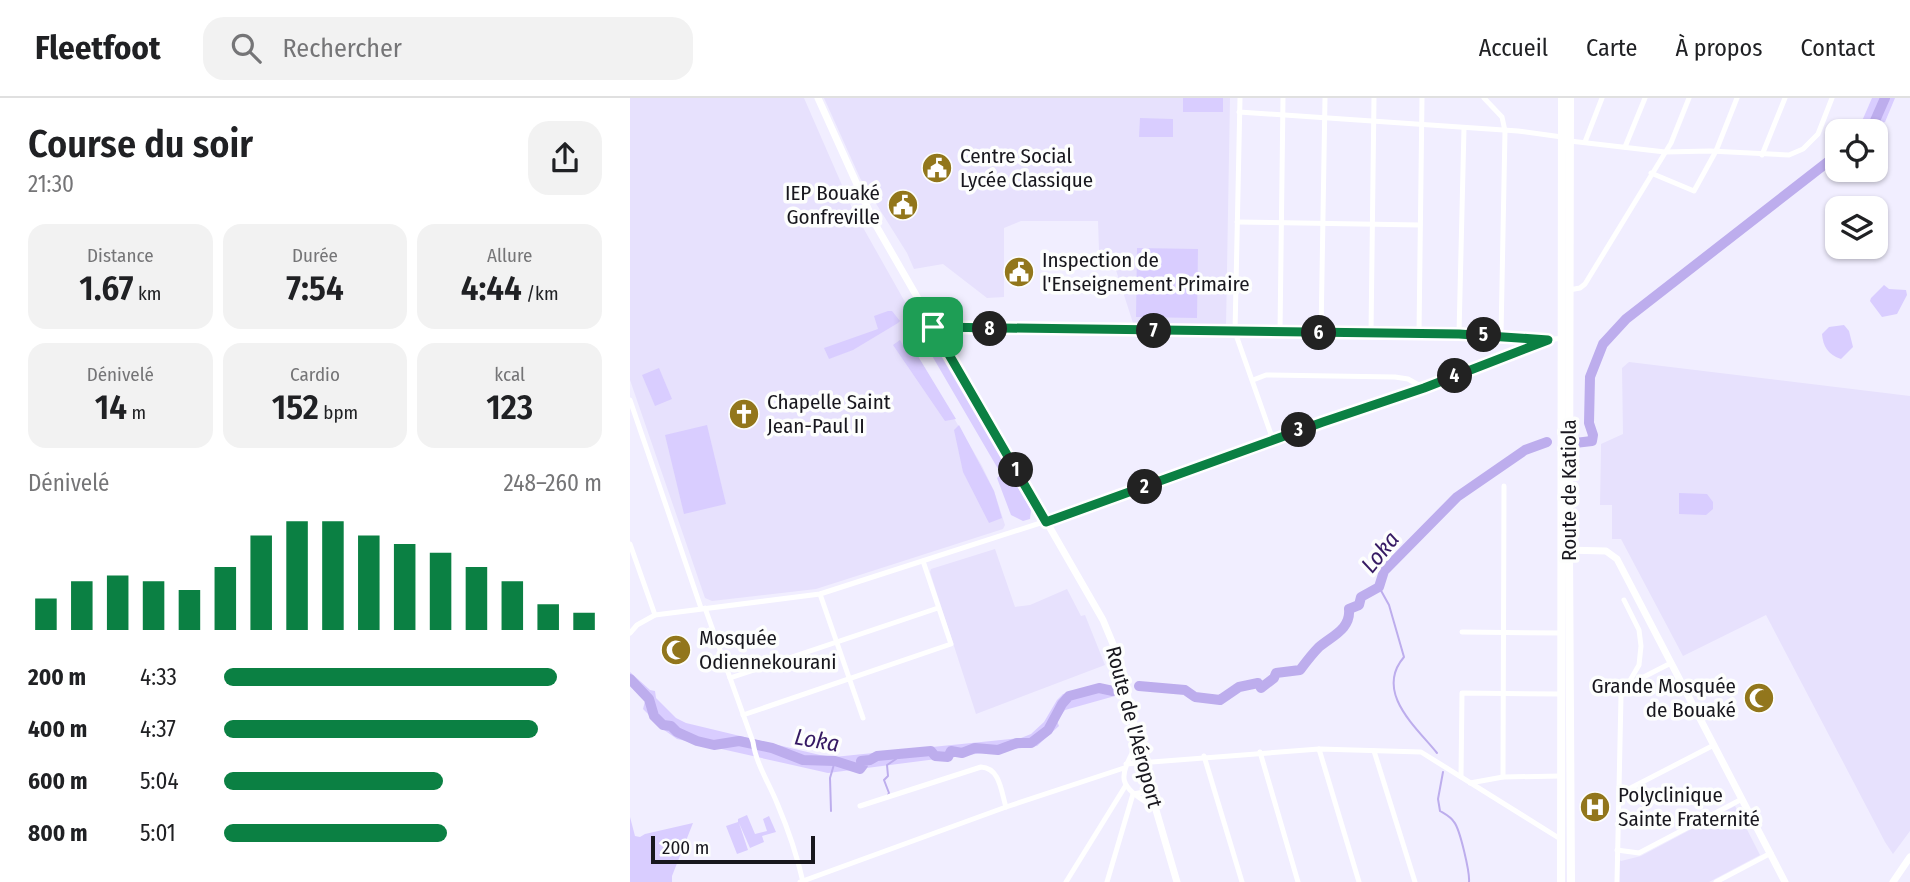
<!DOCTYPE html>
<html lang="fr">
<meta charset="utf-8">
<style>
body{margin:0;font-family:"Fira Sans Condensed",sans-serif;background:#f2f2f2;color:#202124;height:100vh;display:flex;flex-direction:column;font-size:26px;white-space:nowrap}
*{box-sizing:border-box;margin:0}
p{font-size:23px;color:#757577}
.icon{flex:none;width:38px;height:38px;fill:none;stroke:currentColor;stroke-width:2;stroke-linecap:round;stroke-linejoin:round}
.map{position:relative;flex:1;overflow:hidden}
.sheet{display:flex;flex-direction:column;background:#fff;width:630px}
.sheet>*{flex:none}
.controls{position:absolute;left:1195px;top:21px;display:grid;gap:14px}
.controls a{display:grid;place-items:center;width:63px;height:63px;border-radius:14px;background:#fff;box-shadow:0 2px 5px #0004;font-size:35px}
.scale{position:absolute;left:21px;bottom:18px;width:164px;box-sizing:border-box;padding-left:7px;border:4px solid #18171e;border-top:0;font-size:19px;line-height:24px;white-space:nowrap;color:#18171e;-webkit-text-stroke:5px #fdfefd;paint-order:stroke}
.pin{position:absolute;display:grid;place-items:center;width:60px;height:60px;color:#fff;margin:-30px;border-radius:14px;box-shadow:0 4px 10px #0006}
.km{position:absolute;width:35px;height:35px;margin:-18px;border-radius:50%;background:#222;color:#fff;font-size:19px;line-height:35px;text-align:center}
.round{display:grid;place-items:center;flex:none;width:74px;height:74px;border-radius:21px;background:#f2f2f2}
.headline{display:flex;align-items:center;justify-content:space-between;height:119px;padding:0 28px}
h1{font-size:38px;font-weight:600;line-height:52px}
.stats{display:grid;grid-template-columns:repeat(3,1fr);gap:10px;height:119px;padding:7px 28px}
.stats div{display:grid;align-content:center;border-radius:18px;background:#f2f2f2;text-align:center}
.stats b{font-size:35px;font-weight:600}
.stats small{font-size:19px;font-weight:400}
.stats p{font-size:19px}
.chart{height:196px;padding:14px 28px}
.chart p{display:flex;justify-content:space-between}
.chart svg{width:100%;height:126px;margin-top:7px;stroke:#0b8043;stroke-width:6}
ul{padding:0 28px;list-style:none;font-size:23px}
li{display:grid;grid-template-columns:112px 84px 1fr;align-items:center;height:52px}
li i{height:18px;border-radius:9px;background:#0b8043}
header{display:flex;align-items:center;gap:42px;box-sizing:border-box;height:98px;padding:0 35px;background:#fff;border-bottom:2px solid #e0e0e0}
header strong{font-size:33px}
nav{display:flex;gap:38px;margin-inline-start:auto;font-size:24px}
.search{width:490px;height:63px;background:#f2f2f2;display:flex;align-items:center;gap:18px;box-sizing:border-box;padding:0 24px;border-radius:21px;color:#757577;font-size:26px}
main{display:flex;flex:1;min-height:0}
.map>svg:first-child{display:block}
.built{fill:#e7e1fd}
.green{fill:#d9cdff}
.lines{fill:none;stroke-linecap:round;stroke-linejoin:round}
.stream{stroke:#bdaded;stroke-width:2}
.river{stroke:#bdaded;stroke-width:10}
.minor{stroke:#fff;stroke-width:5}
.major{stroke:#fff;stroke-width:7}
.highway{stroke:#fff;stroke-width:8}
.route-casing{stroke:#fff;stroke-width:14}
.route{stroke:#0b8043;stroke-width:9}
.labels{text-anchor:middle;stroke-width:7;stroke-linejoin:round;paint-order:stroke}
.poi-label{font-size:21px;fill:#18171e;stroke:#fdfefd;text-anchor:start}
.street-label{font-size:21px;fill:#18171e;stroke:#fdfefd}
.water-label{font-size:23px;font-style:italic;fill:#361a63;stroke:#fdfefd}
</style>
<header>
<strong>Fleetfoot</strong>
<div class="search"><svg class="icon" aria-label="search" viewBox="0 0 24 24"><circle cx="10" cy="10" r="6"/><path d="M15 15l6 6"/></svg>Rechercher</div>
<nav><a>Accueil</a><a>Carte</a><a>À propos</a><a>Contact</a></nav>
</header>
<main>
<section class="sheet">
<div class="headline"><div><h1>Course du soir</h1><p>21:30</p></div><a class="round"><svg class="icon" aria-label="share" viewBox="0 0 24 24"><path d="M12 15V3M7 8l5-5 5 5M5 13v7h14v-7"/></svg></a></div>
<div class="stats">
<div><p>Distance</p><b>1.67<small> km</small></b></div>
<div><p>Durée</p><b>7:54</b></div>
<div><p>Allure</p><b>4:44<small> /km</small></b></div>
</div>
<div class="stats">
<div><p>Dénivelé</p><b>14<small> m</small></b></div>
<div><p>Cardio</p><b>152<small> bpm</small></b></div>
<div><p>kcal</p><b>123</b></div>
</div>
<div class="chart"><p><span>Dénivelé</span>248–260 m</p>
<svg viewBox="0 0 160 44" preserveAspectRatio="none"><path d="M5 44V33M15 44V27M25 44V25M35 44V27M45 44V30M55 44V22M65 44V11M75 44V6M85 44V6M95 44V11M105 44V14M115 44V17M125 44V22M135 44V27M145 44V35M155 44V38"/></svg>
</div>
<ul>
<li><b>200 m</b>4:33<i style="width:88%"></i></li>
<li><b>400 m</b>4:37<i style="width:83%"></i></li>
<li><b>600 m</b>5:04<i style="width:58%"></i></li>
<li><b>800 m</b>5:01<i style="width:59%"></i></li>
</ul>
</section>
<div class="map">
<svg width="1280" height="784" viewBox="0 0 1280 784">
<rect width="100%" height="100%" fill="#f1eeff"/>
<g class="built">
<polygon points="0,0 174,0 222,110 288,227 274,235 352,368 364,393 375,427 373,431 186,491 82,503 75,500 0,282"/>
<polygon points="194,0 600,0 596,229 504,228 483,163 469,152 468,123 391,123 374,130 374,199 357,200 313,166 284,171 277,155 230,80"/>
<polygon points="999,264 1280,298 1280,733 1263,756 1255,744 1136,517 1053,558 991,441 982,441 982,407 970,407 971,352 971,346 993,336 992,270"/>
<polygon points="365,451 385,509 400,507 437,491 451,518 455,517 475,567 346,616 300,474 301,471"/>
<polygon points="1105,708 1130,757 1079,784 988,784 988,761 991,763 1011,758"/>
</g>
<g class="green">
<rect x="553" y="0" width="40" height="14"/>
<polygon points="1242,0 1265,0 1255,24 1229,30"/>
<polygon points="510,20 543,21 543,39 509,39"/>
<polygon points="507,150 568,151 567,220 506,219"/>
<polygon points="1254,187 1259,191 1276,192 1277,197 1267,216 1252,219 1240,203 1241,200"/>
<polygon points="258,213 262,213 270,223 268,225 223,252 199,261 194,250 248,231 244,218"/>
<path d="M 1214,227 L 1219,233 L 1223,249 L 1211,261 C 1198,257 1193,248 1192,236 L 1199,229 Z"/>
<polygon points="296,232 401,412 400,421 393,423 381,417 367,380 371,376 301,256 296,258 293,239 285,237"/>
<polygon points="270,242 277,254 281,252 280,245 326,321 315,323 263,247"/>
<polygon points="29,270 42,301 25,308 12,277"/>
<polygon points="77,327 96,406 54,416 35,337"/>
<polygon points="329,327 364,393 372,420 359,425 333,374 324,332"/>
<polygon points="1049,395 1077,396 1083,404 1083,411 1076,417 1049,416"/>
<polygon points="0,574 20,592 25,593 26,600 46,620 56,625 190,657 204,659 391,640 401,636 414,624 427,602 433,596 482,588 485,598 435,612 427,623 429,628 407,648 198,675 47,641 34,632 13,611 16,599 0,585"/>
<polygon points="117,717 125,736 137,733 133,721 139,718 146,734 132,738 134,744 120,750 109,725 118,752 107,756 96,728 108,724 108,721"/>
<polygon points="0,719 5,738 10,739 15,736 63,725 42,778 42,784 0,784"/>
</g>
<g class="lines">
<g class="stream">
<path d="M 749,489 L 759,507 L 774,559 C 744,594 786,629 807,655"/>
<path d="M 813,674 L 808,701 L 810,713 C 815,716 821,719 824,724 C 830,731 840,775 839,784"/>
<polyline points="258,697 259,695 254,682 258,678 257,667 266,661 265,657"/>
<polyline points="201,713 200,680 205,663"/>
</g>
<g class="river">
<polyline points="1235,33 1244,25 1255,0"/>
<polyline points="945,345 962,343 963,337 959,325 960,279 973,246 996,221 1208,56"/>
<polyline points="0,581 19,601 24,618 33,627 41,628 47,634 67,643 84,647 109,643 142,650 173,662 205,663 230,671 233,667 231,663 240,662 247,658 301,653 305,658 318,659 321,653 332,655 345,650 368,652 387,645 401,645 418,632 432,606 439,598 469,590 483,593"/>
<path d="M 509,588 L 555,592 L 565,599 L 590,602 L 609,589 L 628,585 L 631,590 L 644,580 L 646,575 L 670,572 C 676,564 682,556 689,549 C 702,538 721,531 719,511 L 729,507 L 731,499 L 749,489 L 754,473 L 827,399 L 895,352 L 917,344"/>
</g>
<g class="minor">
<polyline points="610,0 605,234 643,342"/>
<polyline points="854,0 872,19 875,33 871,237"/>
<polyline points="609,14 888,33 932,39"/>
<polyline points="940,43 1035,54 1080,53 1159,57 1173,51 1188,36 1202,0"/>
<polyline points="955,44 972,0"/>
<polyline points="995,49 1015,0"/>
<polyline points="1132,57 1155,0"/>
<polyline points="1021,75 1064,93 1086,53 1107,0"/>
<polyline points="607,124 790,127"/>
<polyline points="939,192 950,190 955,186 1041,45 1059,0"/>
<polyline points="303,229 829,236 915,242"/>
<polyline points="650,234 653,0"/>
<polyline points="691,235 695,0"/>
<polyline points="741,235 744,0"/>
<polyline points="789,236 792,0"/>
<polyline points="829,236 834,30"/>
<polyline points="623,282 636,277 765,279 778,281 794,290"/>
<polyline points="0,302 71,510"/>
<polyline points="0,446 25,517"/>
<polyline points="190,496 233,620"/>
<path d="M 75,510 L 123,644 C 126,666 139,685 147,705 C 158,731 167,757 173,784"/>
<polyline points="832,534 931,535"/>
<polyline points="0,535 7,527 25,517 190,496 429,419 693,324 794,290 918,242 932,240"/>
<polyline points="100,580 308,510"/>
<polyline points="998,587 1041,565"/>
<polyline points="113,617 321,546 293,463"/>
<path d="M 508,644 C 487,683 487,686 525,710"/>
<polyline points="689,651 729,784"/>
<polyline points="744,653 785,784"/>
<polyline points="630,654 668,784"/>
<polyline points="574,658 612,784"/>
<polyline points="496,666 689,651 791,654 932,742"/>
<polyline points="831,679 832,595 931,596"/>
<polyline points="873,679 874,388"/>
<polyline points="840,685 873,679 931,678"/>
<polyline points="989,696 1084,647"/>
<path d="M 230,708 L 351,669 C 370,670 371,693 376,709"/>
<polyline points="987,752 1009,755 1112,701"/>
<polyline points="170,784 376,709 494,670"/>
<polyline points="436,784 496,687"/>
<polyline points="477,784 503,696 520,693"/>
<polyline points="987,784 991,598 1009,567 1011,548 1009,532 994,502"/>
<polyline points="1086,784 1141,755"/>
</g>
<g class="major">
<polyline points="188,0 244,124 473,522 490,563 512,664 547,784"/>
<polyline points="935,452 976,453 987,461 1155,784"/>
<polyline points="1263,784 1280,759"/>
</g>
<g class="highway">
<polyline points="940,0 939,452 941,784"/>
<polyline points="931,784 932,0"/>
</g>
</g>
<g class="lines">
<g class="route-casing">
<polygon id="route" points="303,229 829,236 918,242 794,290 693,324 416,424"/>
</g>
<use href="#route" class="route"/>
</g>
<defs>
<g id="civic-disc" transform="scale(1.575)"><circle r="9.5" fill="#92761c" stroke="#fdfefd"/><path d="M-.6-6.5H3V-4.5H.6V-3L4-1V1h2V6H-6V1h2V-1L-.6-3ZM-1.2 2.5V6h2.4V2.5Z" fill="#fff"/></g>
<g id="church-disc" transform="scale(1.575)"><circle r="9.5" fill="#92761c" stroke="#fdfefd"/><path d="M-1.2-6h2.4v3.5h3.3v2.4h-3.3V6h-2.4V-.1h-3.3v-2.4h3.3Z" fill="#fff"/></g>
<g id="mosque-disc" transform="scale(1.575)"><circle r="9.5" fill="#92761c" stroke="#fdfefd"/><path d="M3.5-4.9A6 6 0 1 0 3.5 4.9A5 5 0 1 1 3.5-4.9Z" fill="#fff"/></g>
<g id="hospital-disc" transform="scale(1.575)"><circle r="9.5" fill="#92761c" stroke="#fdfefd"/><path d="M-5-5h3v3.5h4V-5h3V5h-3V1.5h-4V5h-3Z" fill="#fff"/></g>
</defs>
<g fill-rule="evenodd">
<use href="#civic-disc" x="307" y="70"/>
<use href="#civic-disc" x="273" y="107"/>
<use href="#civic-disc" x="389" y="174"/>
<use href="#church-disc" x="114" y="316"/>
<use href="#mosque-disc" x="46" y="552"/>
<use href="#mosque-disc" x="1129" y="600"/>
<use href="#hospital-disc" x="965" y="709"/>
</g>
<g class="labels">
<g class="poi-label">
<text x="330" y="65">Centre Social<tspan x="330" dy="24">Lycée Classique</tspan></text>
<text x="250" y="102" text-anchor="end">IEP Bouaké<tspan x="250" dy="24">Gonfreville</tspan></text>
<text x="412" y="169">Inspection de<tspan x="412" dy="24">l'Enseignement Primaire</tspan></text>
<text x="137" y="311">Chapelle Saint<tspan x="137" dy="24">Jean-Paul II</tspan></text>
<text x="69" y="547">Mosquée<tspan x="69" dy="24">Odiennekourani</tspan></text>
<text x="1106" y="595" text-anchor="end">Grande Mosquée<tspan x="1106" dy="24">de Bouaké</tspan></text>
<text x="988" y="704">Polyclinique<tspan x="988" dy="24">Sainte Fraternité</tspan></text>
</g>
<g class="street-label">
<text transform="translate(939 392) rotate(-90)" y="7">Route de Katiola</text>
<text transform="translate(504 629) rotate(75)" y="7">Route de l'Aéroport</text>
</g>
<g class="water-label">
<text transform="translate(750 454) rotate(-51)" y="8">Loka</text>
<text transform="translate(187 642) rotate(10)" y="8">Loka</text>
</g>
</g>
</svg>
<div class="controls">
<a><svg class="icon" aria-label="locate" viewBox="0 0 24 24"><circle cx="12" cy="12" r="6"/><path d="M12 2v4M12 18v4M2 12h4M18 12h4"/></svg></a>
<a><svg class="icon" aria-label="layers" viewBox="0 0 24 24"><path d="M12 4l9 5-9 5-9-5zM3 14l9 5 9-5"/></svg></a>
</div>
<div class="scale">200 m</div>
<div class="pin" style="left:303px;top:229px;background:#1e9e55"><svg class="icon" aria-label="arrive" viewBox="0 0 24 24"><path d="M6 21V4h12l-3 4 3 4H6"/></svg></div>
<b class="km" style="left:386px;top:372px">1</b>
<b class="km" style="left:515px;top:389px">2</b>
<b class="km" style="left:669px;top:332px">3</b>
<b class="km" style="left:825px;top:278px">4</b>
<b class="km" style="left:854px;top:237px">5</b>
<b class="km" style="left:689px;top:235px">6</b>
<b class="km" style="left:524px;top:233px">7</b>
<b class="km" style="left:360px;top:231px">8</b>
</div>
</main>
